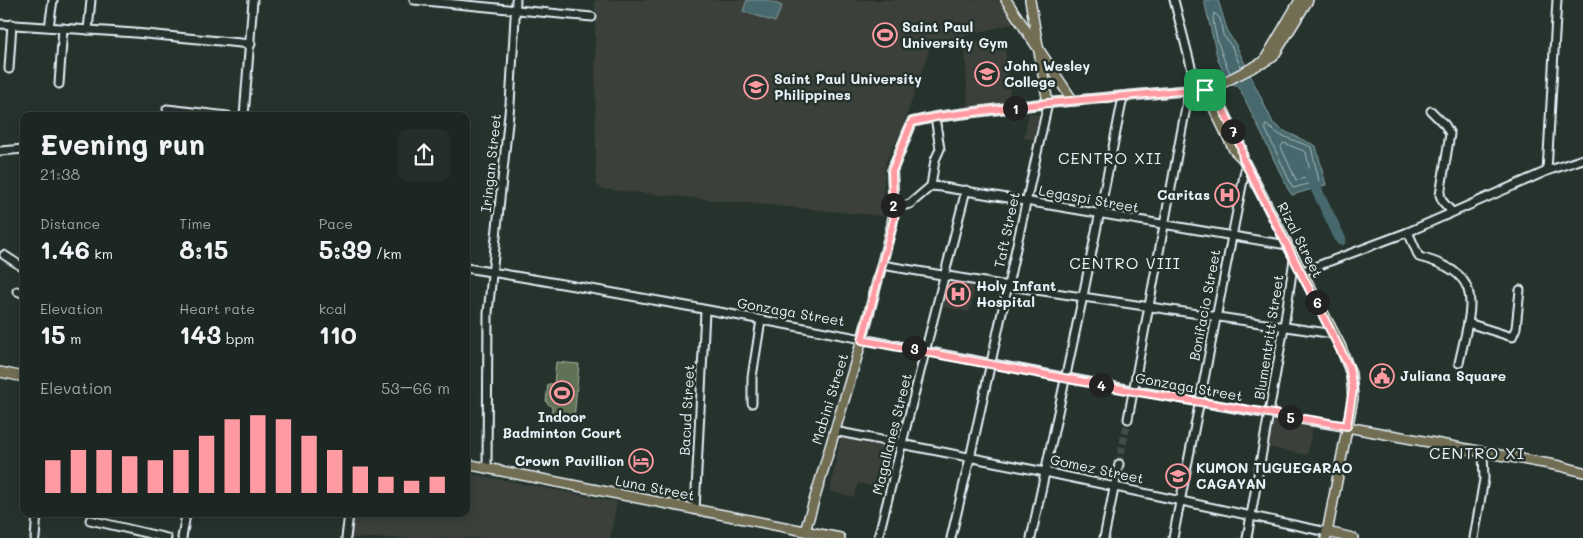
<!DOCTYPE html>
<meta charset="utf-8">
<style>
body{margin:0;font-family:Mali,sans-serif;background:#252e2a;color:#f1f3f6;height:100vh;display:flex;flex-direction:column;font-size:19px;white-space:nowrap}
*{box-sizing:border-box;margin:0}
p{font-size:16px;color:#a0a5a5}
.icon{flex:none;width:28px;height:28px;fill:none;stroke:currentColor;stroke-width:2;stroke-linecap:round;stroke-linejoin:round}
.map{position:relative;flex:1;overflow:hidden}
.side{position:absolute;left:20px;top:112px;width:450px;height:405px;display:flex;flex-direction:column;background:#1c2622;border-radius:10px;box-shadow:0 2px 12px #0003,0 0 0 1px #3a4340}
.side>*{flex:none}
.pin{position:absolute;display:grid;place-items:center;width:42px;height:42px;color:#fff;margin:-21px;border-radius:10px;box-shadow:0 2px 8px #0006}
.km{position:absolute;width:25px;height:25px;margin:-12px;border-radius:50%;background:#222;color:#fff;font-size:14px;line-height:25px;text-align:center}
.round{display:grid;place-items:center;flex:none;width:52px;height:52px;border-radius:10px;background:#252e2a}
.headline{display:flex;align-items:center;justify-content:space-between;height:85px;padding:0 20px}
h1{font-size:28px;font-weight:700;line-height:38px}
.stats{display:grid;grid-template-columns:repeat(3,1fr);gap:8px;height:85px;padding:5px 20px}
.stats div{display:grid;align-content:center}
.stats b{font-size:25px;font-weight:700}
.stats small{font-size:14px;font-weight:400}
.stats p{font-size:14px}
.chart{height:140px;padding:10px 20px}
.chart p{display:flex;justify-content:space-between}
.chart svg{width:100%;height:90px;margin-top:5px;stroke:#ff9aa2;stroke-width:6}
.map>svg:first-child{display:block}
.built{fill:#3b403a}
.green{fill:#607255;stroke:#a4b2a6}
.water{fill:#46686c;stroke:#879fa4}
.lines{fill:none;stroke-linecap:round;stroke-linejoin:round}
.shore{stroke:#a7bac0;stroke-width:1}
.river{stroke:#46686c;stroke-width:11}
.minor-tunnel{stroke:#43504b;stroke-width:7;stroke-dasharray:7 3.5;stroke-linecap:butt}
.minor-casing{stroke:#e8f1f8;stroke-width:11}
.major-casing{stroke:#e8f1f8;stroke-width:12}
.minor{stroke:#26332d;stroke-width:7}
.major{stroke:#726e52;stroke-width:9}
.route-casing{stroke:#fff;stroke-width:10}
.route{stroke:#ff9aa2;stroke-width:6}
.labels{text-anchor:middle;stroke-width:5;stroke-linejoin:round;paint-order:stroke}
.poi-label{font-size:14px;font-weight:bold;fill:#e8f1f8;stroke:#26332d;text-anchor:start}
.street-label{font-size:14px;fill:#e8f1f8;stroke:#26332d}
.quarter-label{font-size:16px;letter-spacing:1px;fill:#e8f1f8;stroke:#26332d}
</style>
<div class="map">
<svg width="1583" height="538" viewBox="0 0 1583 538">
<rect width="100%" height="100%" fill="#26332d"/>
<filter id="ink" filterUnits="userSpaceOnUse"><feTurbulence type="fractalNoise" baseFrequency=".02" numOctaves="2"/><feDisplacementMap in="SourceGraphic" scale="10" xChannelSelector="R" yChannelSelector="G"/><feConvolveMatrix kernelMatrix="1 2 1 2 8 2 1 2 1" color-interpolation-filters="sRGB"/></filter>
<g filter="url(#ink)">
<g class="built">
<polygon points="595,0 1002,0 1016,23 931,44 902,129 885,164 882,216 602,189 596,183"/>
<polygon points="1004,38 1011,107 968,111 965,42"/>
<polygon points="1029,113 1041,115 1037,140 1024,138"/>
<polygon points="946,279 977,282 969,312 940,306"/>
<polygon points="1276,418 1313,424 1307,455 1267,447 1271,423"/>
<polygon points="841,436 883,445 873,486 858,483 854,497 830,491"/>
<polygon points="466,473 617,502 610,538 348,538 350,514 466,514"/>
</g>
<polygon class="green" points="556,362 579,364 574,420 551,419 552,407 546,402 548,384 554,384"/>
<g class="water">
<polygon points="747,0 767,0 782,6 775,22 743,11"/>
<polygon points="1204,0 1218,0 1228,33 1236,45 1273,123 1282,130 1316,146 1326,185 1292,195 1288,189 1241,91 1225,75 1218,60"/>
</g>
<g class="lines">
<g class="shore">
<path d="M 1230,73 C 1224,62 1210,24 1214,13 L 1220,18 L 1223,35 L 1232,47 L 1241,67"/>
<polygon points="1266,125 1280,135 1311,147 1319,181 1293,188 1265,128"/>
<polygon points="1284,143 1306,152 1311,177 1296,180 1281,147"/>
</g>
<polyline class="river" points="1309,174 1341,240"/>
<polyline class="minor-tunnel" points="1119,464 1128,419"/>
<g class="minor-casing">
<g id="minor">
<polyline points="414,0 592,17"/>
<polyline points="1174,0 1197,90"/>
<polyline points="0,24 135,33 251,44"/>
<polyline points="49,27 53,0"/>
<polyline points="88,30 91,0"/>
<polyline points="9,69 12,24"/>
<polyline points="59,84 63,28"/>
<polyline points="167,109 228,116"/>
<polyline points="1431,111 1445,125 1450,134 1440,195 1443,202 1452,212"/>
<polyline points="244,116 253,0"/>
<polyline points="0,151 24,149"/>
<polyline points="1547,171 1557,0"/>
<polyline points="931,186 935,160 940,149 935,117"/>
<polyline points="894,208 910,204 931,186 942,187 1287,245"/>
<path d="M 1408,232 L 1419,257 C 1488,274 1471,307 1459,363"/>
<polyline points="4,255 24,268"/>
<polyline points="882,265 1008,286 1334,334"/>
<path d="M 466,268 C 761,315 1053,380 1347,427"/>
<polyline points="1301,272 1408,232 1547,171 1583,159"/>
<polyline points="17,291 24,294"/>
<polyline points="1468,323 1512,337 1516,328 1520,290"/>
<polyline points="752,403 752,377 761,320"/>
<polyline points="1128,419 1189,91"/>
<polyline points="834,431 1045,472 1327,532"/>
<polyline points="487,468 488,313 510,104 516,0"/>
<polyline points="695,510 705,311"/>
<polyline points="90,520 167,538"/>
<polyline points="35,538 37,514"/>
<polyline points="182,538 186,514"/>
<polyline points="346,538 349,514"/>
<polyline points="878,538 966,190"/>
<polyline points="951,538 970,458 1048,103"/>
<polyline points="1031,538 1083,296 1123,97"/>
<polyline points="1104,538 1119,464"/>
<polyline points="1173,538 1246,165"/>
<polyline points="1247,538 1284,327 1294,259"/>
<polyline points="1474,538 1484,479 1483,453"/>
</g>
</g>
<g class="major-casing">
<g id="major">
<polyline points="1006,0 1073,101"/>
<polyline points="1030,0 1048,103"/>
<polyline points="1263,63 1300,0"/>
<polyline points="1213,88 1241,147 1243,159 1340,345 1351,374 1353,398 1326,538"/>
<polyline points="1205,90 1234,150 1243,159"/>
<polyline points="0,372 24,377"/>
<polyline points="1347,427 1560,466 1583,472"/>
<polyline points="466,464 840,538"/>
<polyline points="805,531 862,340 892,225 894,208 892,171 912,122 935,117 1048,103 1213,88 1273,57 1308,0"/>
<polyline points="1327,532 1353,538"/>
</g>
</g>
<use href="#minor" class="minor"/>
<use href="#major" class="major"/>
</g>
</g>
<g class="lines" filter="url(#ink)">
<g class="route-casing">
<polygon id="route" points="1213,88 1241,147 1243,159 1349,367 1353,389 1347,426 1133,391 862,340 894,219 892,171 912,122 935,117 1048,103"/>
</g>
<use href="#route" class="route"/>
</g>
<defs>
<g id="stadium-ring" transform="scale(1.25)"><circle r="9.5" fill="#26332d" stroke="#ff9aa2" stroke-width="1.5"/><path d="M0-5a6.5 5 0 1 0 0 10a6.5 5 0 1 0 0-10ZM-3.5-1.8h7v3.6h-7Z" fill="#ff9aa2"/></g>
<g id="university-ring" transform="scale(1.25)"><circle r="9.5" fill="#26332d" stroke="#ff9aa2" stroke-width="1.5"/><path d="M0-5L7-2L0 1L-7-2ZM-4 1L0 2.5L4 1V4Q0 6-4 4Z" fill="#ff9aa2"/></g>
<g id="hospital-ring" transform="scale(1.25)"><circle r="9.5" fill="#26332d" stroke="#ff9aa2" stroke-width="1.5"/><path d="M-5-5h3v3.5h4V-5h3V5h-3V1.5h-4V5h-3Z" fill="#ff9aa2"/></g>
<g id="civic-ring" transform="scale(1.25)"><circle r="9.5" fill="#26332d" stroke="#ff9aa2" stroke-width="1.5"/><path d="M-.6-6.5H3V-4.5H.6V-3L4-1V1h2V6H-6V1h2V-1L-.6-3ZM-1.2 2.5V6h2.4V2.5Z" fill="#ff9aa2"/></g>
<g id="hotel-ring" transform="scale(1.25)"><circle r="9.5" fill="#26332d" stroke="#ff9aa2" stroke-width="1.5"/><path d="M-6-4.5h1.5V1H6V5H4.5V3h-9V5H-6ZM-4 0a1.8 1.8 0 1 1 3.6 0ZM.5 0V-2.5h3Q6-2.5 6 0Z" fill="#ff9aa2"/></g>
<g id="school-ring" transform="scale(1.25)"><circle r="9.5" fill="#26332d" stroke="#ff9aa2" stroke-width="1.5"/><path d="M0-5L7-2L0 1L-7-2ZM-4 1L0 2.5L4 1V4Q0 6-4 4Z" fill="#ff9aa2"/></g>
</defs>
<g fill-rule="evenodd">
<use href="#stadium-ring" x="885" y="35"/>
<use href="#university-ring" x="987" y="74"/>
<use href="#university-ring" x="756" y="87"/>
<use href="#hospital-ring" x="1227" y="195"/>
<use href="#hospital-ring" x="958" y="294"/>
<use href="#civic-ring" x="1382" y="376"/>
<use href="#stadium-ring" x="562" y="393"/>
<use href="#hotel-ring" x="641" y="461"/>
<use href="#school-ring" x="1178" y="476"/>
</g>
<g class="labels">
<g class="poi-label">
<text x="902" y="32">Saint Paul<tspan x="902" dy="16">University Gym</tspan></text>
<text x="1004" y="71">John Wesley<tspan x="1004" dy="16">College</tspan></text>
<text x="774" y="84">Saint Paul University<tspan x="774" dy="16">Philippines</tspan></text>
<text x="1210" y="200" text-anchor="end">Caritas</text>
<text x="976" y="291">Holy Infant<tspan x="976" dy="16">Hospital</tspan></text>
<text x="1400" y="381">Juliana Square</text>
<text x="562" y="422" text-anchor="middle">Indoor<tspan x="562" dy="16">Badminton Court</tspan></text>
<text x="624" y="466" text-anchor="end">Crown Pavillion</text>
<text x="1196" y="473">KUMON TUGUEGARAO<tspan x="1196" dy="16">CAGAYAN</tspan></text>
</g>
<g class="street-label">
<text transform="translate(491 163) rotate(-84)" y="5">Iringan Street</text>
<text transform="translate(1089 199) rotate(10)" y="5">Legaspi Street</text>
<text transform="translate(1007 230) rotate(-78)" y="5">Taft Street</text>
<text transform="translate(1300 240) rotate(63)" y="5">Rizal Street</text>
<text transform="translate(1205 305) rotate(-79)" y="5">Bonifacio Street</text>
<text transform="translate(791 312) rotate(10)" y="5">Gonzaga Street</text>
<text transform="translate(1269 337) rotate(-81)" y="5">Blumentritt Street</text>
<text transform="translate(1189 387) rotate(10)" y="5">Gonzaga Street</text>
<text transform="translate(830 399) rotate(-73)" y="5">Mabini Street</text>
<text transform="translate(687 410) rotate(-87)" y="5">Bacud Street</text>
<text transform="translate(892 434) rotate(-76)" y="5">Magallanes Street</text>
<text transform="translate(1097 469) rotate(12)" y="5">Gomez Street</text>
<text transform="translate(655 488) rotate(11)" y="5">Luna Street</text>
</g>
<g class="quarter-label">
<text x="1110" y="164">CENTRO XII</text>
<text x="1125" y="269">CENTRO VIII</text>
<text x="1477" y="459">CENTRO XI</text>
</g>
</g>
</svg>
<div class="pin" style="left:1205px;top:90px;background:#1e9e55"><svg class="icon" aria-label="arrive" viewBox="0 0 24 24"><path d="M6 21V4h12l-3 4 3 4H6"/></svg></div>
<b class="km" style="left:1015px;top:108px">1</b>
<b class="km" style="left:893px;top:205px">2</b>
<b class="km" style="left:914px;top:348px">3</b>
<b class="km" style="left:1101px;top:385px">4</b>
<b class="km" style="left:1290px;top:417px">5</b>
<b class="km" style="left:1317px;top:302px">6</b>
<b class="km" style="left:1233px;top:131px">7</b>
<section class="side">
<div class="headline"><div><h1>Evening run</h1><p>21:38</p></div><a class="round"><svg class="icon" aria-label="share" viewBox="0 0 24 24"><path d="M12 15V3M7 8l5-5 5 5M5 13v7h14v-7"/></svg></a></div>
<div class="stats">
<div><p>Distance</p><b>1.46<small> km</small></b></div>
<div><p>Time</p><b>8:15</b></div>
<div><p>Pace</p><b>5:39<small> /km</small></b></div>
</div>
<div class="stats">
<div><p>Elevation</p><b>15<small> m</small></b></div>
<div><p>Heart rate</p><b>143<small> bpm</small></b></div>
<div><p>kcal</p><b>110</b></div>
</div>
<div class="chart"><p><span>Elevation</span>53–66 m</p>
<svg viewBox="0 0 160 44" preserveAspectRatio="none"><path d="M5 44V28M15 44V23M25 44V23M35 44V26M45 44V28M55 44V23M65 44V16M75 44V8M85 44V6M95 44V8M105 44V16M115 44V23M125 44V31M135 44V36M145 44V38M155 44V36"/></svg>
</div>
</section>
</div>
